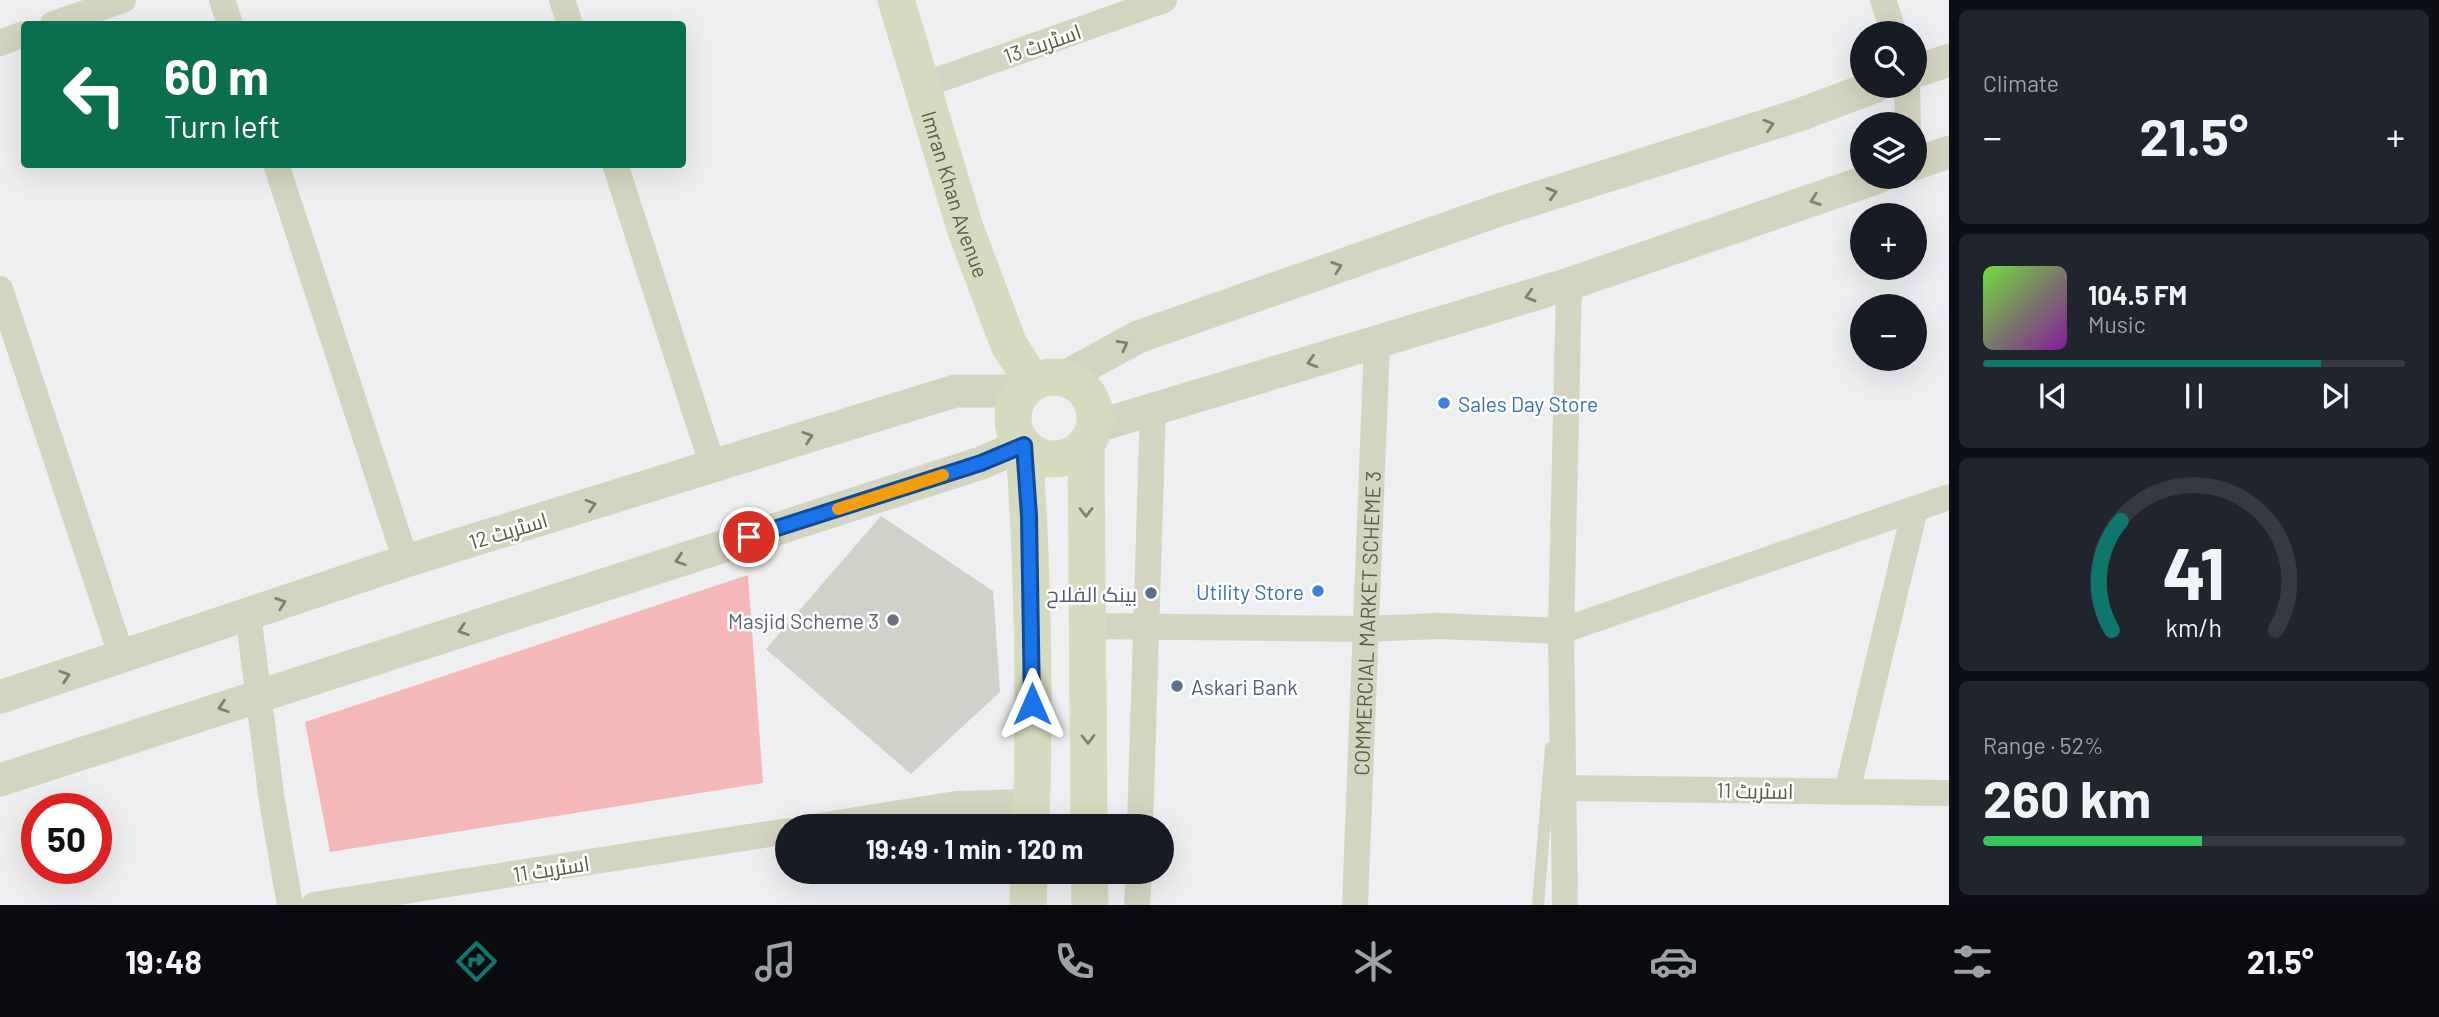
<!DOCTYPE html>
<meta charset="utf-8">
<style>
body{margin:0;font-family:Barlow,Cairo,sans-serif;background:#20242c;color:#f1f3f6;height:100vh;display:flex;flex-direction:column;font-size:26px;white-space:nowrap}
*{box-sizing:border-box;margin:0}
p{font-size:23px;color:#9ea1a6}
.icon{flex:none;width:38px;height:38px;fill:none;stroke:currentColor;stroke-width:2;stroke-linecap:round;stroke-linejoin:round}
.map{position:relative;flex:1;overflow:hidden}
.sheet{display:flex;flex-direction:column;gap:10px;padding:10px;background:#0d0f14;width:490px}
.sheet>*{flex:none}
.guide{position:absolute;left:21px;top:21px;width:665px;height:147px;border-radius:7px;box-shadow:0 7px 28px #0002;background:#0b6e4f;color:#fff;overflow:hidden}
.controls{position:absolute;left:1850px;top:21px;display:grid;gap:14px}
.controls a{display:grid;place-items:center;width:77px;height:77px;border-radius:50%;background:#171b24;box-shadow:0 7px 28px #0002;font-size:35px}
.speed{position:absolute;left:21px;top:793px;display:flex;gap:14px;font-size:35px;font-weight:700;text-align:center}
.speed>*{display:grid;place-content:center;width:91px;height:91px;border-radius:50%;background:#171b24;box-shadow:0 7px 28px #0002;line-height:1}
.speed .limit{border:10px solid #d22;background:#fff;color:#111}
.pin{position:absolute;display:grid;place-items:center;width:60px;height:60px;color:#fff;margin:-30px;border:4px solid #fff;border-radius:50%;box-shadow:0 2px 7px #0007}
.me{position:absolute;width:77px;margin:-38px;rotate:0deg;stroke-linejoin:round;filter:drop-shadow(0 0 5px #0008)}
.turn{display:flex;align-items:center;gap:24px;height:147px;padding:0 28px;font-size:32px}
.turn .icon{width:91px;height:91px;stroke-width:2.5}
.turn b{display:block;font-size:49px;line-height:60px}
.big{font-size:52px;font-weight:700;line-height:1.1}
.sheet .widget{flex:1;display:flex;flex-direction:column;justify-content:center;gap:10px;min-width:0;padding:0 24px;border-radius:10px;background:#20242c}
.sheet .dial{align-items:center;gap:0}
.dial svg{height:182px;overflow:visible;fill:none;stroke:#363941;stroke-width:7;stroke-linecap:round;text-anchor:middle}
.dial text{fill:#f1f3f6;stroke:none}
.song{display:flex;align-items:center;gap:21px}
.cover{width:84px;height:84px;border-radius:10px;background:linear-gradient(135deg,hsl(100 70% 55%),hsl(290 70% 35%))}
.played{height:7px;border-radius:4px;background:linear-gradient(90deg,#0f766e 80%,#363941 80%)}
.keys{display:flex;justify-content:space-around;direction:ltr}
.heat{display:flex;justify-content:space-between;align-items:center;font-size:38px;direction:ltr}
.charge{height:10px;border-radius:5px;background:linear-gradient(90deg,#34c759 52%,#363941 0)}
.trip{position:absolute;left:775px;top:814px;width:399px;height:70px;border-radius:35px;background:#171b24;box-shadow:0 7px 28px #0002;font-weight:700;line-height:70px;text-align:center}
.dock{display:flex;height:112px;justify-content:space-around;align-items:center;background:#090b0e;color:#9ea1a6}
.dock .icon{width:49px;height:49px}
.dock .on{color:#0f766e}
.dock b{font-size:32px;color:#f1f3f6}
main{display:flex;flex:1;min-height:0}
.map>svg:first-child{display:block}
.green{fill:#f4b8b8}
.building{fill:#cfd2c8}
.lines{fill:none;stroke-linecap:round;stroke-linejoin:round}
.service{stroke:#d4d5c0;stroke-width:12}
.minor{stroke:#d4d5c0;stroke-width:26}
.tertiary{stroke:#d4d5c0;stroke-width:33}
.secondary{stroke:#d6dabf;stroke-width:37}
.oneway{stroke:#808269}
.oneway2{stroke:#818369}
.route-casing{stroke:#114b97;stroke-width:18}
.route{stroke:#1a73e8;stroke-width:12}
.slow{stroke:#f59e0b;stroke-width:12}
.shop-dot{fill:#3f7fe0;stroke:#fff;stroke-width:2.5}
.service-dot{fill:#5c6f8a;stroke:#fff;stroke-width:2.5}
.worship-dot{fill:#6b7280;stroke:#fff;stroke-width:2.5}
.labels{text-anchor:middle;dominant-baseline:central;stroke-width:5;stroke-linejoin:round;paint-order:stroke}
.street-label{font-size:21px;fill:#5c5e44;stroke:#fff}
.shop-label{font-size:21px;fill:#366cbe;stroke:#fff;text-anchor:start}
.service-label{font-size:21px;fill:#4e5e75;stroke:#fff;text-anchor:end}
.worship-label{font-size:21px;fill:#5b616d;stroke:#fff;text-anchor:end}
</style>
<main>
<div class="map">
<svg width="1949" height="905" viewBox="0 0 1949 905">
<rect width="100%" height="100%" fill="#eeeff1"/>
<polygon class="green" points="748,575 763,783 330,852 305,722"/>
<polygon class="building" points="881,516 993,591 1000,692 911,774 766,649"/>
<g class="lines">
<polyline class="service" points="1538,905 1551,748"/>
<g class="minor">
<polyline points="222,0 230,24"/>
<polyline points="562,0 570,24"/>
<polyline points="1883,0 1894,33"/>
<polyline points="53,24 123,0"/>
<polyline points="0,43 24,34"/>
<polyline points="921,86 1164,0"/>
<polyline points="1907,86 1908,124"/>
<polyline points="276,164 406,561"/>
<polyline points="615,164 713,467"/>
<polyline points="0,289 122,657"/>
<polyline points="248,614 272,801 290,905"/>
<polyline points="1087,626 1367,629 1438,626 1561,631 1949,497"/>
<polyline points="1562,788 1949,793"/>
<polyline points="1847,792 1915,509"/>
<polyline points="818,826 956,804 1032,802"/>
<polyline points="1140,826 1153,408"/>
<polyline points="314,905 788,831"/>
<polyline points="1137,905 1139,872"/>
<path id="s1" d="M1355 905 1377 343"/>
<polyline points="1565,905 1561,631 1569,284"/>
</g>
<g class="tertiary">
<polyline points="1914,72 1949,60"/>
<polyline points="1914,164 1949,152"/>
<polyline points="1063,378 1138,337 1499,210 1799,115 1876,86"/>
<polyline points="1094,427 1569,284 1879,177"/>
<polyline points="0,697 406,561 955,391 1022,391"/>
<polyline points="0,780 981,463 1023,445"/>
</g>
<g class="secondary">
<path id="s2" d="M896 0 965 228 1009 345 1033 382"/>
<circle cx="1054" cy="418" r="41"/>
<polyline points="1086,443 1089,826"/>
<path d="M1024 446C1033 572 1035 700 1031 826"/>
<polyline points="1089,872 1090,905"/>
<polyline points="1028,905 1029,872"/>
</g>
</g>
<defs><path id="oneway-chevron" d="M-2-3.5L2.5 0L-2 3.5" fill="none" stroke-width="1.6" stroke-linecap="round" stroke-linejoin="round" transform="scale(1.75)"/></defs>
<g class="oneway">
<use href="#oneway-chevron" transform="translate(1769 125) rotate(-17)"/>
<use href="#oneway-chevron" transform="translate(1552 193) rotate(-17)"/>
<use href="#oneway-chevron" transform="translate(1815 200) rotate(161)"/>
<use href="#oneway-chevron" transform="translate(1337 267) rotate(-19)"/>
<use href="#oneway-chevron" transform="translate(1530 296) rotate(164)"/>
<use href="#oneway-chevron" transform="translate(1123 345) rotate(-29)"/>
<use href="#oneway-chevron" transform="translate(1312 362) rotate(163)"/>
<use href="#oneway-chevron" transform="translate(808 437) rotate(-18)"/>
<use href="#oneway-chevron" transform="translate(591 505) rotate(-17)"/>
<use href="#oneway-chevron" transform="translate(680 560) rotate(162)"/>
<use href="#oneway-chevron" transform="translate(281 603) rotate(-19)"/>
<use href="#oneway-chevron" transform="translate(463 630) rotate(162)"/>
<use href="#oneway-chevron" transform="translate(65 676) rotate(-18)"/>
<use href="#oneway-chevron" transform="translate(223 707) rotate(162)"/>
</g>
<g class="oneway2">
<use href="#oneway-chevron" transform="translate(1086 512) rotate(90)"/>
<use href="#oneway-chevron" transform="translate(1088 739) rotate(89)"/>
</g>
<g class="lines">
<g class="route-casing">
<polyline id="route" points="749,537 981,463 1024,445 1029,516 1032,704"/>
</g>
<use href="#route" class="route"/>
<polyline class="slow" points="838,509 943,475"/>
</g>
<g class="shop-dot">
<circle cx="1444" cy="403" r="7"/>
<circle cx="1318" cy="591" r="7"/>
</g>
<g class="service-dot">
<circle cx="1151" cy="593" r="7"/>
<circle cx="1177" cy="686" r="7"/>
</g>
<circle class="worship-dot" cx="893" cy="620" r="7"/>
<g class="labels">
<g class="street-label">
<text transform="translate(1042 43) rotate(-19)">اسٹریٹ 13</text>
<text stroke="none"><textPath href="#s2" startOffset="203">Imran Khan Avenue</textPath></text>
<text transform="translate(508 530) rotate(-17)">اسٹریٹ 12</text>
<text stroke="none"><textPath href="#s1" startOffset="282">COMMERCIAL MARKET SCHEME 3</textPath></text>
<text transform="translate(1755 790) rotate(1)">اسٹریٹ 11</text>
<text transform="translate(551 868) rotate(-9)">اسٹریٹ 11</text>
</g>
<g class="shop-label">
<text x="1458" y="403">Sales Day Store</text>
<text x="1304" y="591" text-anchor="end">Utility Store</text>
</g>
<g class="service-label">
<text x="1137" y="593">بینک الفلاح</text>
<text x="1191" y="686" text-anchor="start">Askari Bank</text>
</g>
<g class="worship-label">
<text x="879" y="620">Masjid Scheme 3</text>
</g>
</g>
</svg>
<div class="controls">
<a><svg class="icon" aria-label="search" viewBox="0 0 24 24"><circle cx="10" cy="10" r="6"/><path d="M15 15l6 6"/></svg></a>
<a><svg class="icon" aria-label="layers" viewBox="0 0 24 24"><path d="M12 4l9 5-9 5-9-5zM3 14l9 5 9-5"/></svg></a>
<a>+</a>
<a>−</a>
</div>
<div class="speed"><div class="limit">50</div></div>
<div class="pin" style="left:749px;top:537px;background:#d93025"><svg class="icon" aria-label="arrive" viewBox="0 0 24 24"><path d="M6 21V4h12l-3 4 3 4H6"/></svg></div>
<svg class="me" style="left:1032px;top:704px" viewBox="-20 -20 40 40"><path d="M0-17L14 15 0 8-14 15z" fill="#1a73e8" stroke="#fff" stroke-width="4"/></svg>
<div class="trip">19:49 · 1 min · 120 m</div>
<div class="guide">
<div class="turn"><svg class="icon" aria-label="left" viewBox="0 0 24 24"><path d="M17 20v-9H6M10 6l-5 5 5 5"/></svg><div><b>60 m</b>Turn left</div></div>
</div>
</div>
<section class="sheet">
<div class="widget"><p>Climate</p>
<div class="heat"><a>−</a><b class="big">21.5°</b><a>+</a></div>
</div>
<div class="widget">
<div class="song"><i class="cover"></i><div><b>104.5 FM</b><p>Music</p></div></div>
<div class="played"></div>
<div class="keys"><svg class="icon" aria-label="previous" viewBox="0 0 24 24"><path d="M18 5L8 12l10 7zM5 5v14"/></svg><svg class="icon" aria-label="pause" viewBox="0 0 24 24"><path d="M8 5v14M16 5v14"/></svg><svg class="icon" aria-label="next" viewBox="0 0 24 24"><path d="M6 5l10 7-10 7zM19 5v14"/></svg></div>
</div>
<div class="widget dial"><svg viewBox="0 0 100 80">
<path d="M14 69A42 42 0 1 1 86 69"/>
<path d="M14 69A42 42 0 0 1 18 21" stroke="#0f766e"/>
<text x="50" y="56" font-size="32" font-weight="700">41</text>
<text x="50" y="72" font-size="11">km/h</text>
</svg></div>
<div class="widget"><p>Range · 52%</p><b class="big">260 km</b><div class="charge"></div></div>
</section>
</main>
<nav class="dock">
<b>19:48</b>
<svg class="icon on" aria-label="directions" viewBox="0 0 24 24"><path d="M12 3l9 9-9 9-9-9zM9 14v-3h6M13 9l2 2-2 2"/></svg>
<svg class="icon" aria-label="music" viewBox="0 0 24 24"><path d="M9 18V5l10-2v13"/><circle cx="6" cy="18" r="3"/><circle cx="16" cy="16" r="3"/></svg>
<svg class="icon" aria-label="phone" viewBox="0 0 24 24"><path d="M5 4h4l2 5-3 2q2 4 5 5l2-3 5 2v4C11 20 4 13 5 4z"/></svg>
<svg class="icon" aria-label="climate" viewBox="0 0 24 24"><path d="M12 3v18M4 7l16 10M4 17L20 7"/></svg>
<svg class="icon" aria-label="car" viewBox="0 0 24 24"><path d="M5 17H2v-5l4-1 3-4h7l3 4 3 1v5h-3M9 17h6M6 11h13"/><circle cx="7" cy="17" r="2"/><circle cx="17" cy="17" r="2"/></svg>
<svg class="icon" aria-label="filters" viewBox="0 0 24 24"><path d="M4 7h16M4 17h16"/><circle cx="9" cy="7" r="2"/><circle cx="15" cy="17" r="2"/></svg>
<b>21.5°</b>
</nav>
